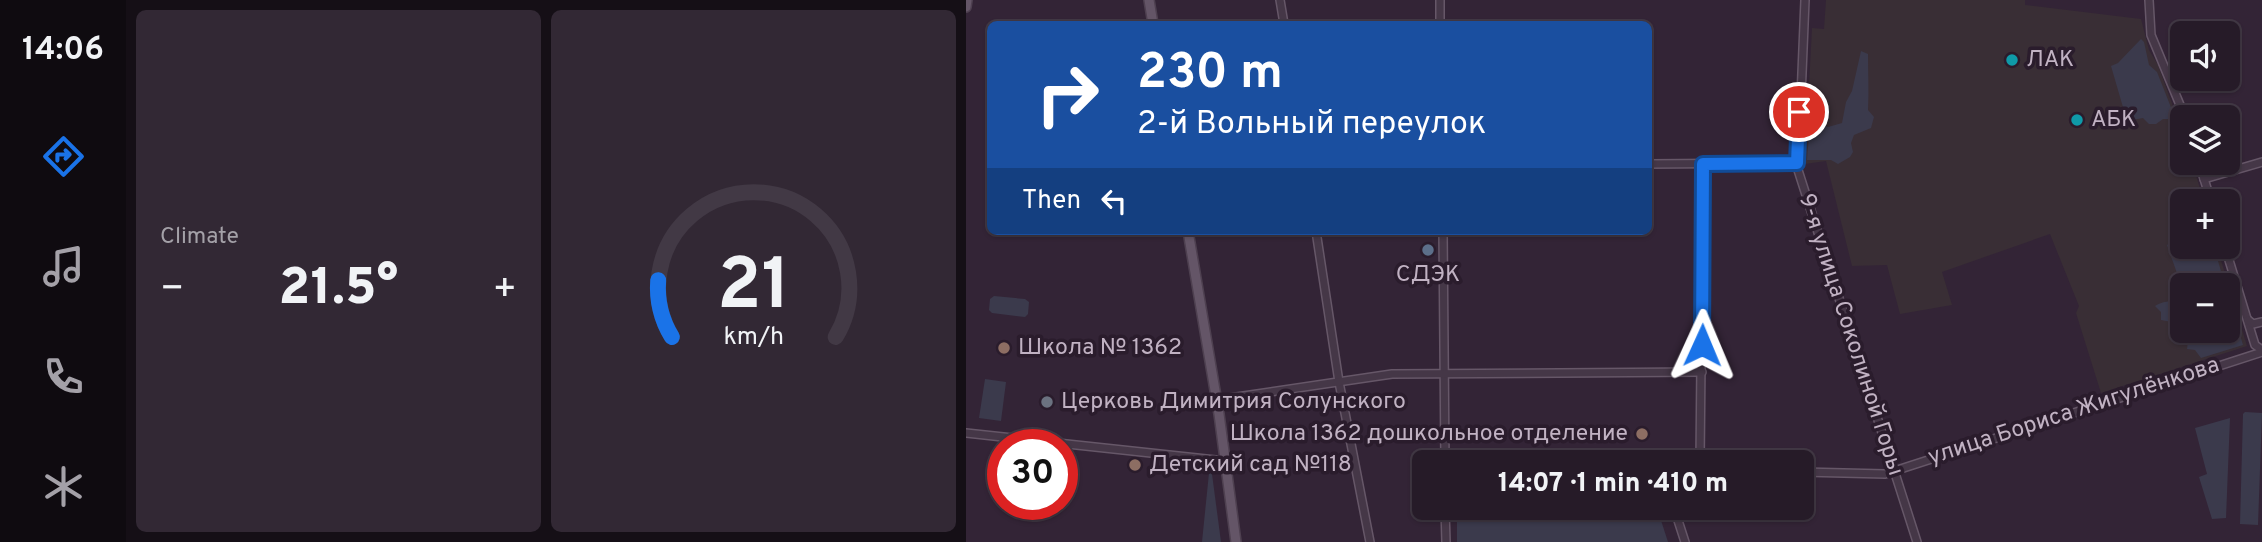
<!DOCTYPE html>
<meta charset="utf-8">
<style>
body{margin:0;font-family:Overpass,sans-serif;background:#322834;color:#f1f3f6;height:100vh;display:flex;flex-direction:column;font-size:26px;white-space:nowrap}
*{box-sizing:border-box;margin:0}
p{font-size:23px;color:#a4a1a8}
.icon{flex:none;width:38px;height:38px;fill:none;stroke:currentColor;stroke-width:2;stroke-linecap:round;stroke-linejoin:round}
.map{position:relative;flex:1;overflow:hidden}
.sheet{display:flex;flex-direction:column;gap:10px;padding:10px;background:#150f16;width:840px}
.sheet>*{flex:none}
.guide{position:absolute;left:21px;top:21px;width:665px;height:214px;border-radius:10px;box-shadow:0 2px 5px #0004,0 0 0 2px #423945;background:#1a4fa0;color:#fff;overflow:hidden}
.tools{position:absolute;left:1204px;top:21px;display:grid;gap:14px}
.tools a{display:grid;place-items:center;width:70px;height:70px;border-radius:10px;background:#261b28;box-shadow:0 2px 5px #0004,0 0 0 2px #423945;font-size:35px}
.speed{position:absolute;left:21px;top:429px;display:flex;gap:14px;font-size:35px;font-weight:700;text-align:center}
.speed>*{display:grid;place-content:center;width:91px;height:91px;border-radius:50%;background:#261b28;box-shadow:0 2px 5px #0004,0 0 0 2px #423945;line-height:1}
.speed .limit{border:10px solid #d22;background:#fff;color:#111}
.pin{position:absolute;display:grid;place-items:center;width:60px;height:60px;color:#fff;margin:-30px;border:4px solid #fff;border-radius:50%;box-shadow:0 2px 7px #0007}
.me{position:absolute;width:77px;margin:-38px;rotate:1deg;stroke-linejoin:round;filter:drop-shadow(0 0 5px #0008)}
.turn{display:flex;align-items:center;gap:24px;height:147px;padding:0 35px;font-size:32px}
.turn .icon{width:91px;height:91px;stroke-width:2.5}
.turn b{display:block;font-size:49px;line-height:60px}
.then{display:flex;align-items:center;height:66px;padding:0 35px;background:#0003;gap:14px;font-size:26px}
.big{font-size:52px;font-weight:800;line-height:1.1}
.sheet .tile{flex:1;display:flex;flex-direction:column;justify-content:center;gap:10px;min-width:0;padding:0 24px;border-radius:10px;background:#322834}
.sheet .dial{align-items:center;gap:0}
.dial svg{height:182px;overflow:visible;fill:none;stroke:#423945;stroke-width:7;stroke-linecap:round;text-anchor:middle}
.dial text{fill:#f1f3f6;stroke:none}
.heat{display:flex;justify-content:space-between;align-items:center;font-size:38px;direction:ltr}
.sheet .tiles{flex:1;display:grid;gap:10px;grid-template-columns:repeat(2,1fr)}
.trip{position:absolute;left:446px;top:450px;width:402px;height:70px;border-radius:10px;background:#261b28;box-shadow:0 2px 5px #0004,0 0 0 2px #423945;font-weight:800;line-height:70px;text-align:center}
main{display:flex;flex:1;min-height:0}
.menu{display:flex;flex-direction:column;width:126px;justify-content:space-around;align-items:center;background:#0f0b10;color:#a4a1a8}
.menu .icon{width:49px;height:49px}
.menu .on{color:#1a73e8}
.menu b{font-size:32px;color:#f1f3f6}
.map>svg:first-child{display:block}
.medical{fill:#392e35;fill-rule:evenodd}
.green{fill:#3b3a4c}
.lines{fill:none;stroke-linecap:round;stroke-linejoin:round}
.minor-casing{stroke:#665768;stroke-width:10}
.major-casing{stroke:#4e4050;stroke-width:12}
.minor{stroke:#453747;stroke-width:7}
.major{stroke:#645567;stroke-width:9}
.route-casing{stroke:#114b97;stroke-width:18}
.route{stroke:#1a73e8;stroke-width:12}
.culture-dot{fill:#0f9aa8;stroke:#2a1c2c;stroke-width:2.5}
.service-dot{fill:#5c6f8a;stroke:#2a1c2c;stroke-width:2.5}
.education-dot{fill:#8d6e63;stroke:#2a1c2c;stroke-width:2.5}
.worship-dot{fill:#6b7280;stroke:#2a1c2c;stroke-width:2.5}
.labels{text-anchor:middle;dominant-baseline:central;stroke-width:7;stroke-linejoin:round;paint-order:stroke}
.poi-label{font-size:23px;fill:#c1b2c3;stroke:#2a1c2c;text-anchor:start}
.street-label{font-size:23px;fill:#c1b2c3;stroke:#2a1c2c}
</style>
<main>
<nav class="menu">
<b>14:06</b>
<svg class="icon on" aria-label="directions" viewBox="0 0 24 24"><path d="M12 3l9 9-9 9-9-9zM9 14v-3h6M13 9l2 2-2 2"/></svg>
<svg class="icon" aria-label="music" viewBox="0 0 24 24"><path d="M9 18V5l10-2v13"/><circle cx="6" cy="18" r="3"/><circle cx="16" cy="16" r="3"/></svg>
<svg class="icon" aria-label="phone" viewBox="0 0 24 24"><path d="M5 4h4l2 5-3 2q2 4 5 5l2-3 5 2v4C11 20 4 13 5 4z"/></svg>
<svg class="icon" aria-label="climate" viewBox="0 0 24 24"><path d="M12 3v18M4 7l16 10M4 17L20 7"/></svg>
</nav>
<section class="sheet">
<div class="tiles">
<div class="tile"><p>Climate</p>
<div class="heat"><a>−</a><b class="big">21.5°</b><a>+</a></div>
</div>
<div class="tile dial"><svg viewBox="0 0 100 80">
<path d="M14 69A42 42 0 1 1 86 69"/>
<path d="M14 69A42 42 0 0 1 8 44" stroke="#1a73e8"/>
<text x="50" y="56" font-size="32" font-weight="700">21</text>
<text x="50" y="72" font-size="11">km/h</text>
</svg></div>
</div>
</section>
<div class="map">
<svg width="1296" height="542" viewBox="0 0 1296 542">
<rect width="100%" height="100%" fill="#332436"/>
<path class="medical" d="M860 0H1059V5L1175 19 1183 50 1192 65 1216 131V163H1226L1238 201H1216V247H1251L1281 346 1135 393 1110 313 1113 306 1084 234 976 272 986 305 934 314 921 265 886 266 860 161 839 164 846 28 858 29ZM1216 285H1262V331H1216Z"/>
<g class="green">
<polygon points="1175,39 1178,42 1183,65 1191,72 1208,115 1206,119 1197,119 1190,124 1183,124 1177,118 1161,121 1145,66 1152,63"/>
<path d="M895 51 902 54C902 73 903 91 902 110L908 117 905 128 888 135 885 143 887 152 884 157 872 164 865 160H841L844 120 862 127 876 123 880 102 886 91Z"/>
<path d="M1208 241 1216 247H1248L1259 285H1216V324L1195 320V312L1189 306C1196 301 1205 302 1212 298V276L1201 245Z"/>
<polygon points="1262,294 1277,345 1235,358 1229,350 1221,349 1223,331 1262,331"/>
<polygon points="28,296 59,299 63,302 62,314 59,317 26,313 23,310 24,299"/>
<polygon points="19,379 40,382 35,421 13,418"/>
<polygon points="1279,412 1296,413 1292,525 1274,524 1277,414"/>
<polygon points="1264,418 1260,518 1246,519 1233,477 1241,474 1229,428"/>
<polygon points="243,473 246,474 255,542 236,542"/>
<polygon points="491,508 691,508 702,542 491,542"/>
</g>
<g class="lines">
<g class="minor-casing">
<g id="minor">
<polyline points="314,0 318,24"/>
<polyline points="474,0 474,24"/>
<polyline points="839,0 832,170 951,542"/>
<polyline points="1183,0 1185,35 1219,117"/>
<polyline points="1233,163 1245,201"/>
<polyline points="682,164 831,163"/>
<polyline points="1238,179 1296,162"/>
<polyline points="350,231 373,382 404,542"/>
<polyline points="477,231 479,462"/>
<polyline points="1259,247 1289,345 1296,350"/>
<polyline points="1282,320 1287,324 1296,322"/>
<polyline points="250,400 426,374 736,372"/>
<polyline points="0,433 259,461"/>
<polyline points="734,462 737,164"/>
<polyline points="836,472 919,474 1296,352"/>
<polyline points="479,508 480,542"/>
<polyline points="708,508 719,542"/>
</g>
</g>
<g class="major-casing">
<g id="major">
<polyline points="183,0 187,24"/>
<polyline points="0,7 1,0"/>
<polyline points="222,231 253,414 270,542"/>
</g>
</g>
<use href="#minor" class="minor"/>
<use href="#major" class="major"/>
</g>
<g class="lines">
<g class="route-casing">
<polyline id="route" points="736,345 737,164 831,163 833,112"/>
</g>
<use href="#route" class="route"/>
</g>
<g class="culture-dot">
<circle cx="1046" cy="60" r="7"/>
<circle cx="1111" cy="120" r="7"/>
</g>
<circle class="service-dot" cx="462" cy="250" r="7"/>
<g class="education-dot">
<circle cx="38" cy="348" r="7"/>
<circle cx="676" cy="434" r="7"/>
<circle cx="169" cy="465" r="7"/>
</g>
<circle class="worship-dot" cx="81" cy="402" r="7"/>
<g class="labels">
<g class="poi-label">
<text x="1060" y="60">ЛАК</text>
<text x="1125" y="120">АБК</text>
<text x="462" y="275" text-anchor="middle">СДЭК</text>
<text x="52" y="348">Школа № 1362</text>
<text x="95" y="402">Церковь Димитрия Солунского</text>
<text x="662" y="434" text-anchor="end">Школа 1362 дошкольное отделение</text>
<text x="183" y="465">Детский сад №118</text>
</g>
<g class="street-label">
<text transform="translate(884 335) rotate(72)">9-я улица Соколиной Горы</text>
<text transform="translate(1108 412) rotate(-18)">улица Бориса Жигулёнкова</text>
</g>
</g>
</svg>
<div class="tools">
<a><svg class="icon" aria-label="sound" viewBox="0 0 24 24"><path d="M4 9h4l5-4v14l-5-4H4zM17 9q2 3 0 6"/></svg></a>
<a><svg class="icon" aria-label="layers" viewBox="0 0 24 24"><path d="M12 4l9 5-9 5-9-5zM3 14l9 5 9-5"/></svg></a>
<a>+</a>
<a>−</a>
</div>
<div class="speed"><div class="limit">30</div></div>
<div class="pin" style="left:833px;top:112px;background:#d93025"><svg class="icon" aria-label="arrive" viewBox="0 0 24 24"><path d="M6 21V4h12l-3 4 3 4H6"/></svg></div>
<svg class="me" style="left:736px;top:345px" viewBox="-20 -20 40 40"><path d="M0-17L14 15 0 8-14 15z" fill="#1a73e8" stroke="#fff" stroke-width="4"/></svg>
<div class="trip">14:07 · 1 min · 410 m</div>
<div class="guide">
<div class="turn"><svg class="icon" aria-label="right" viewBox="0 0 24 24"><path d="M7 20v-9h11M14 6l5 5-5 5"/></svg><div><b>230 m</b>2-й Вольный переулок</div></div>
<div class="then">Then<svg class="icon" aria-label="left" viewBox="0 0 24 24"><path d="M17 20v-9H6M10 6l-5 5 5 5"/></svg></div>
</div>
</div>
</main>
